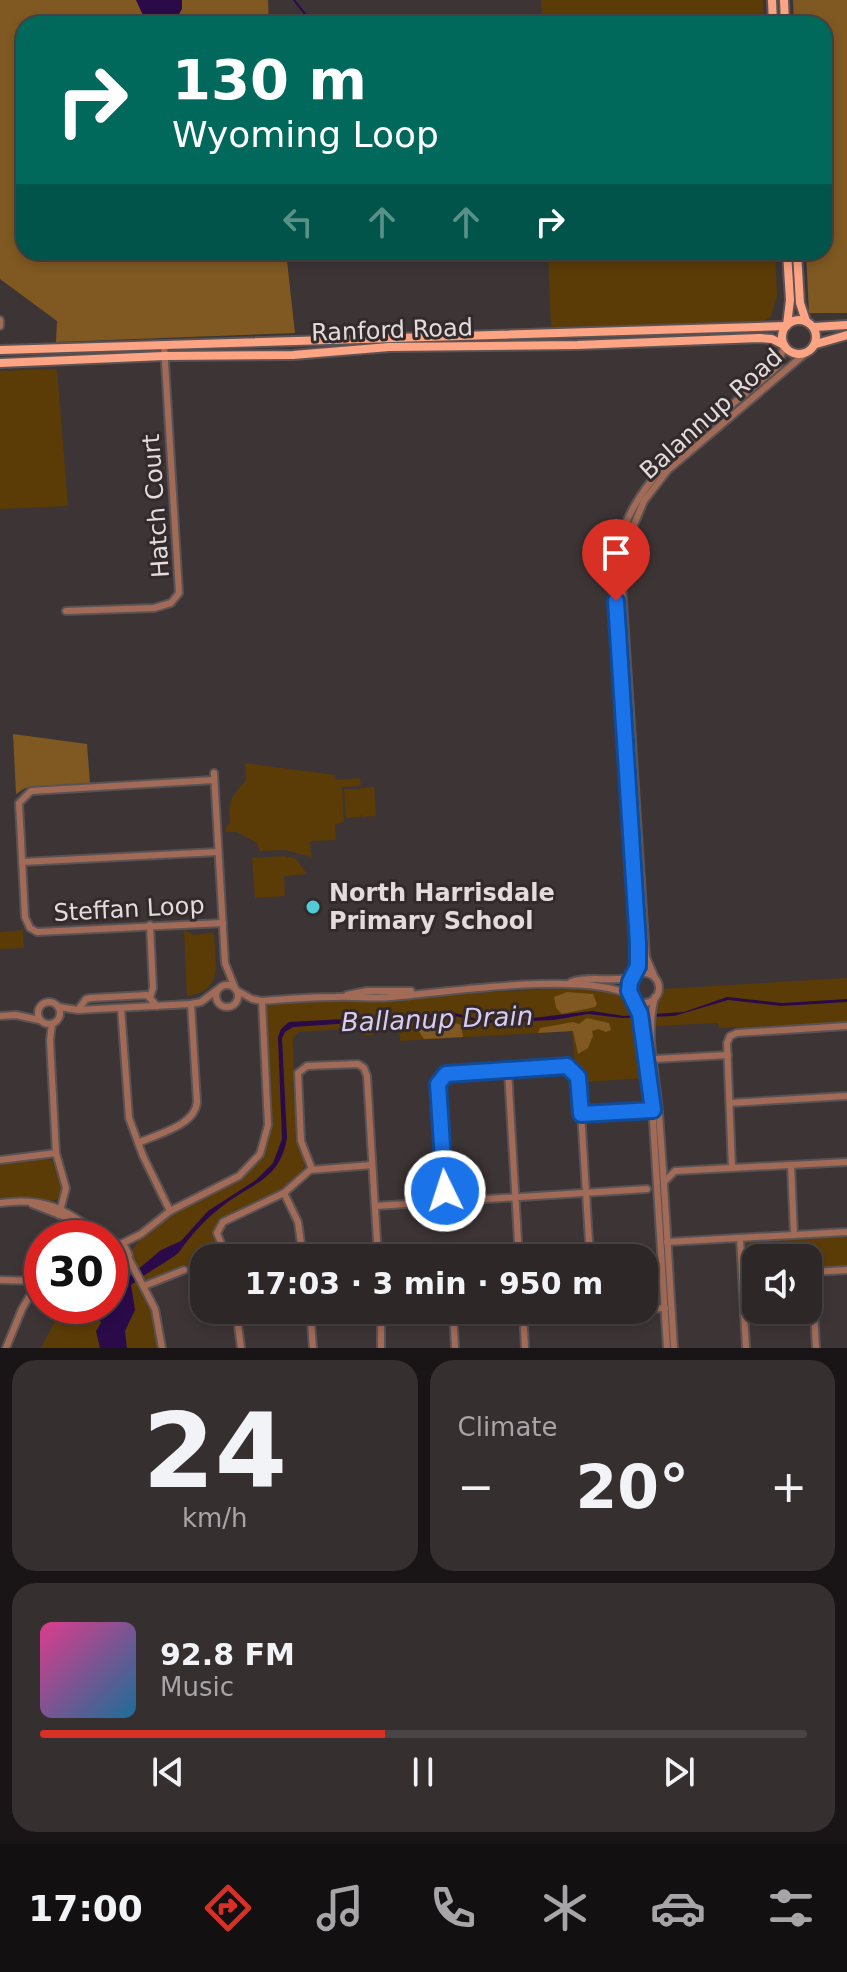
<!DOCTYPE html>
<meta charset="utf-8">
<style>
body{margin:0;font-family:"DejaVu Sans",sans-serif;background:#362f30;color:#f1f3f6;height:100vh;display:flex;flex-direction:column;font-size:30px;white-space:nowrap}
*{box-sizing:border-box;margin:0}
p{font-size:26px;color:#a7a5a8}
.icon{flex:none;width:44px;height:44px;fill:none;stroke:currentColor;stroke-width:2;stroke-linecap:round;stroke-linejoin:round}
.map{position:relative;height:1348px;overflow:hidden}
.sheet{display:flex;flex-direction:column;gap:12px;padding:12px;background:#191516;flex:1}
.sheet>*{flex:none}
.guide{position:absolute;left:16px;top:16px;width:816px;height:244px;border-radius:24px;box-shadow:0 4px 12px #0003,0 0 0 2px #494445;background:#00695c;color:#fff;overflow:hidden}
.fabs{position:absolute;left:742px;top:1244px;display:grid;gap:16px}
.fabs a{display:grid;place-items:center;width:80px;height:80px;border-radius:16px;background:#2e2728;box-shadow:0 4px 12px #0003,0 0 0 2px #494445;font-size:40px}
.speed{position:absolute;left:24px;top:1220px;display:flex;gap:16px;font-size:40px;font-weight:700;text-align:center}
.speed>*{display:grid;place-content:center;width:104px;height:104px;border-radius:50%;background:#2e2728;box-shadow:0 4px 12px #0003,0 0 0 2px #494445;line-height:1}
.speed .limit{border:12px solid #d22;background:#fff;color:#111}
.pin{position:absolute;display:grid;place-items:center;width:68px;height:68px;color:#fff;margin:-82px -34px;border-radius:50% 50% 50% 0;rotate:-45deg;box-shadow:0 0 8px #0007}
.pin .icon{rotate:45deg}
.me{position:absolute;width:88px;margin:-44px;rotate:356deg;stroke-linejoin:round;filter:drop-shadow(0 0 6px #0008)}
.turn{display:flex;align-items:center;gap:28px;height:168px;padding:0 24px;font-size:36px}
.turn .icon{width:104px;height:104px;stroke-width:2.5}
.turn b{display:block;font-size:56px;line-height:68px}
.lanes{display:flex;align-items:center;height:76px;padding:0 24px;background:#0003;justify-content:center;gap:40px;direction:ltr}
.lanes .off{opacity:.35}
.big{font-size:60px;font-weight:700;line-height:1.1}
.sheet .widget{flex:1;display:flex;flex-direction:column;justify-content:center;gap:12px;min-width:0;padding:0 28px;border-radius:24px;background:#362f30}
.sheet .dial{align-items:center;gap:0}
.dial b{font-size:104px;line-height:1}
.song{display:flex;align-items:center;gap:24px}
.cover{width:96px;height:96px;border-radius:12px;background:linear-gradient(135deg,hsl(330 70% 55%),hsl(200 70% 35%))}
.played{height:8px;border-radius:4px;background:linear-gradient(90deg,#d93025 45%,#494445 45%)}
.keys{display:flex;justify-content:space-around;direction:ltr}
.heat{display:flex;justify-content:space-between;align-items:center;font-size:44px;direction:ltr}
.sheet .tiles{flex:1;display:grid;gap:12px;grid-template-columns:1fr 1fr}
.widget:last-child{grid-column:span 2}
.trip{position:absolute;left:190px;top:1244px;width:468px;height:80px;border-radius:24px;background:#2e2728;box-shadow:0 4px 12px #0003,0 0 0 2px #494445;font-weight:700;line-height:80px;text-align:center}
.dock{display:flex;height:128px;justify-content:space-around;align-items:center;background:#121010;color:#a7a5a8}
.dock .icon{width:56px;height:56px}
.dock .selected{color:#d93025}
.dock b{font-size:36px;color:#f1f3f6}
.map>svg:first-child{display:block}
.green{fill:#5c3c06}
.forest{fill:#7f5921}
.water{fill:#2b0a4a}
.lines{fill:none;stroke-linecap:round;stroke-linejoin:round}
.stream{stroke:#2b0a4a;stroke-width:2}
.minor-casing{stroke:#5b5253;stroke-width:10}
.major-casing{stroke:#5b5253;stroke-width:12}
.minor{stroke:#a26b58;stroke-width:6}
.major{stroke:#fda484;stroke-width:8}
.route-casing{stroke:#114b97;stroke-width:20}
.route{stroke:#1a73e8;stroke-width:14}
.poi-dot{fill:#52cbd7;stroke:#332a2b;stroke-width:3}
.labels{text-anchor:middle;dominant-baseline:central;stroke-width:6;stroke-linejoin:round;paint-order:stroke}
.street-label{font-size:24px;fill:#e2dcdc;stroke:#332a2b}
.poi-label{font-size:24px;font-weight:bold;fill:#e2dcdc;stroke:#332a2b;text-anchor:start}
.water-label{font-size:26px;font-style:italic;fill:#dacbf2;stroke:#332a2b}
</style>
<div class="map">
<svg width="847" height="1348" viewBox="0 0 847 1348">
<rect width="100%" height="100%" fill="#3d3435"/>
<g class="green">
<polygon points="541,0 763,0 764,24 542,24"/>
<polygon points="548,252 775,252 777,296 771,317 761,322 551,327"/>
<polygon points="57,369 68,506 0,509 0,371"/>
<path d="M245 763 335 775 336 780 360 778 361 786 342 787 344 822 335 824 336 840 310 841 311 857 285 850 260 851 257 843 237 832H226V827L230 823C228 799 231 798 246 780Z"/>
<polygon points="374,787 376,816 362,817 361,814 360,817 346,818 344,789 358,789 359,791 360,788"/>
<polygon points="284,856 296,859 307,874 284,876 285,896 255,898 252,858"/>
<polygon points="23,930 24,948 0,949 0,932"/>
<path d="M184 930 194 935 214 933C215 962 225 991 187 996Z"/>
<polygon points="847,978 847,1023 719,1028 718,1023 656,1026 656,1006 664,989"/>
<polygon points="595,987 625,996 636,1007 646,1078 584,1082 575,1066 572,1031 400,1041 399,1026 373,1028 373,1035 363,1035 363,1028 298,1032 293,1038 294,1081 292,1083 299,1146 305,1163 303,1170 277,1192 218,1222 214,1233 220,1251 216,1256 149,1280 142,1276 132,1258 133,1249 140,1239 182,1208 244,1176 264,1152 271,1128 264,1015 268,1006 273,1003"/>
<path d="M46 1158 55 1162C80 1223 35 1193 0 1200V1164Z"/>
<polygon points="842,1236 847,1238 847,1268 808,1269 808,1258 756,1258 756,1272 749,1270 744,1263 744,1248 750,1241"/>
<path d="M116 1268C147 1276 158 1321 158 1348H41L63 1306H110V1270Z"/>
</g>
<g class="forest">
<polygon points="0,0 268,0 269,24 24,24 24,252 286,252 295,333 56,342 57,321 0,279"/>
<polygon points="793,0 847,0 847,313 809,313 806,252 824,252 824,24 794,24"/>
<polygon points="13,734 87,744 90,783 25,788 16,794"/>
<polygon points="567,992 593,994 597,1004 595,1007 562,1014 556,1008 554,997"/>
<polygon points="587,1018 609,1023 611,1030 606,1032 598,1029 592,1031 593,1036 588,1048 578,1054 573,1031 538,1033 540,1028 573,1022 579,1024"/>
<polygon points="452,1022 461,1025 463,1037 424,1039 416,1027 417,1025"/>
</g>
<g class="water">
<polygon points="136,0 182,0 182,9 173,24 147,24"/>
<path d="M727 997 782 1003 847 999V1002L781 1006 728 1000 674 1016 622 1018 588 1014 554 1020 484 1023 455 1016 293 1027 285 1032 282 1038 287 1138C280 1182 248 1184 220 1208 207 1218 195 1231 185 1244 182 1247 181 1251 177 1254 162 1265 146 1273 131 1285L135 1310 125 1331 127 1348H100L96 1331 101 1323 97 1314 100 1306H110L112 1286 120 1278 129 1277 161 1250 181 1241 208 1211 256 1180 273 1163 282 1139 278 1037 281 1029 289 1022 455 1013 481 1020 524 1019 592 1011 624 1016 684 1012Z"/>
</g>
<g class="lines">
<polyline class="stream" points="294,0 313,24"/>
<g class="minor-casing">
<g id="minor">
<polyline points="0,320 0,326"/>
<polyline points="66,611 154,608 171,603 179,593 164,346"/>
<polyline points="214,773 225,963 235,988"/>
<polyline points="214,780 31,791 19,803 25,917 30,928 37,932 223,923"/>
<polyline points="22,862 218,852"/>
<circle cx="644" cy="988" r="15"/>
<path d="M635 975 639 963 638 943 616 611C616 588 615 566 620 543 634 471 726 413 778 366L784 346"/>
<polyline points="655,978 646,957 622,587 628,539 644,501 668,470 806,353"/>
<path d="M571 982C592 975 612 983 633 977"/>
<circle cx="227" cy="996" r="11"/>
<path d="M236 990 252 999 262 1001C286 999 311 997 336 997 355 996 373 999 391 997 448 992 582 971 630 995"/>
<polyline points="347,995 367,991 411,991"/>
<polyline points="150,997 153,988 150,925"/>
<path d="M655 997C645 1035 656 1075 659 1114 665 1192 669 1270 674 1348"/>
<polyline points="634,999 640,1014 651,1089 667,1348"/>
<circle cx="49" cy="1013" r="11"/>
<polyline points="59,1007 78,1010 191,1004 201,1002 217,990"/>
<polyline points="121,1008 129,1118 143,1156 170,1211"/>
<polyline points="78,1010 86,999 91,998 147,995 157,1006"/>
<polyline points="0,1016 16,1015 39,1020"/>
<polyline points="52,1024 50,1040 56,1153 66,1188 59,1215"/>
<polyline points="654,1059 728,1055"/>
<polyline points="508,1071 519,1258"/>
<polyline points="730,1103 847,1096"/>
<polyline points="581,1114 653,1110"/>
<path d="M138 1143C157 1134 195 1126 197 1102L191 1004"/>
<polyline points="0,1160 56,1153"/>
<polyline points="791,1165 794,1235"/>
<polyline points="732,1168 727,1043 730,1036 737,1033 847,1026"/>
<polyline points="312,1169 301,1141 298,1073 307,1066 358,1064 364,1068 367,1076 378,1258"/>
<polyline points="664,1182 675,1171 847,1162"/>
<polyline points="284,1193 298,1222 303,1258"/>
<polyline points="445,1202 438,1084 442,1077 450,1073 568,1067 575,1071 579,1079 590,1258"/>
<path d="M0 1203C49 1196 67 1212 105 1238"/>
<polyline points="32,1204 65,1217 95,1238"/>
<polyline points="375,1206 647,1189"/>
<polyline points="740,1238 746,1348"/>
<polyline points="110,1241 124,1245 129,1255 121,1265 110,1264"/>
<polyline points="667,1242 847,1232"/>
<polyline points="121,1244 141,1234 170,1211 239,1176 260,1154 268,1125 262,1001"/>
<polyline points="128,1257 155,1309 162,1348"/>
<polyline points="227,1258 217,1233 223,1222 284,1193 310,1170 372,1165"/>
<polyline points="193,1267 204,1263"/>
<polyline points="812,1272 816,1348"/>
<polyline points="812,1272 847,1270"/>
<polyline points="742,1277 756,1276"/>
<polyline points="0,1280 40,1281"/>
<polyline points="144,1286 184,1270"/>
<polyline points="644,1309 665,1308"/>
<polyline points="236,1310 241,1348"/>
<polyline points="310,1310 313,1348"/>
<polyline points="453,1310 455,1348"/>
<polyline points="523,1310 525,1348"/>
<polyline points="600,1310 635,1310"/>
<polyline points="744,1315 814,1310"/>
<polyline points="6,1348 22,1309 39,1280"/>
<polyline points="381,1348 381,1310"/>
</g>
</g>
<g class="major-casing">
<g id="major">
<polyline points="772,0 773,24"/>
<polyline points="784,0 785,24"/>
<polyline points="787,252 790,300 787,325"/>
<polyline points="797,252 800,303 806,321"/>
<circle cx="799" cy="337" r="17"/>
<polyline points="814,327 847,325"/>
<polyline points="816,344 847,335"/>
<polyline points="0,350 786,326"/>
<polyline points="0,363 164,356 293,355 389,347 577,345 759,338 772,339 784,345"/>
</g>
</g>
<use href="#minor" class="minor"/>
<use href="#major" class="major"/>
</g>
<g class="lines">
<g class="route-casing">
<polyline id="route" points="445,1191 438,1084 446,1074 567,1066 578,1077 581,1114 653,1110 640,1014 629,991 630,982 638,966 638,943 616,601"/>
</g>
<use href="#route" class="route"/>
</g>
<circle class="poi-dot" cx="313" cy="907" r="8"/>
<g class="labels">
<g class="street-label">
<text transform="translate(392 330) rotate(-2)">Ranford Road</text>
<text transform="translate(711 414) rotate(-42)">Balannup Road</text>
<text transform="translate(156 506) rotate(-94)">Hatch Court</text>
<text transform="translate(129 909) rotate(-3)">Steffan Loop</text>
</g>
<g class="poi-label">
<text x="329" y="893">North Harrisdale<tspan x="329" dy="28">Primary School</tspan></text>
</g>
<g class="water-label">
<text transform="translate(437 1019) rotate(-2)">Ballanup Drain</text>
</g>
</g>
</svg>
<div class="fabs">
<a><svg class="icon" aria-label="sound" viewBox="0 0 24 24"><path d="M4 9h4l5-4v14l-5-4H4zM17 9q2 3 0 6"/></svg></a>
</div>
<div class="speed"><div class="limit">30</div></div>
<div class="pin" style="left:616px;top:601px;background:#d93025"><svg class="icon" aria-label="arrive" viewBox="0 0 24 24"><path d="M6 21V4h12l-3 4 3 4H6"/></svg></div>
<svg class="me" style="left:445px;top:1191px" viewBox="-20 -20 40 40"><circle r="17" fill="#1a73e8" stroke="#fff" stroke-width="3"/><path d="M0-11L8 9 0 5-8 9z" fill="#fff"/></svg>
<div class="trip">17:03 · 3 min · 950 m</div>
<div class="guide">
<div class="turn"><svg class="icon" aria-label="right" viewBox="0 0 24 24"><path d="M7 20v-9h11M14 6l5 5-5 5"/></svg><div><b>130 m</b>Wyoming Loop</div></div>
<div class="lanes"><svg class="icon off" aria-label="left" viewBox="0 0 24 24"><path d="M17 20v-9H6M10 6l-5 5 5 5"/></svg><svg class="icon off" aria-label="ahead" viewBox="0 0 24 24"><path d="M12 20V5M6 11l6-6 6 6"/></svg><svg class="icon off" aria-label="ahead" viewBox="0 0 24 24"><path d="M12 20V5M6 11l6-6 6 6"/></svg><svg class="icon" aria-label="right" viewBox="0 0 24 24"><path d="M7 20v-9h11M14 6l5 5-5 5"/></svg></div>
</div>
</div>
<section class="sheet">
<div class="tiles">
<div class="widget dial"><b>24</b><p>km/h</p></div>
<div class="widget"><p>Climate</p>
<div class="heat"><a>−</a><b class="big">20°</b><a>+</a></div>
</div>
<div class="widget">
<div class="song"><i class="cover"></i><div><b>92.8 FM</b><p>Music</p></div></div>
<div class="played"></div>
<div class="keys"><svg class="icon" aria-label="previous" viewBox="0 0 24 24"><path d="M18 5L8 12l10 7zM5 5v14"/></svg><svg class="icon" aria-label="pause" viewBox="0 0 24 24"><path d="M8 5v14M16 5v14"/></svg><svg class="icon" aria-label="next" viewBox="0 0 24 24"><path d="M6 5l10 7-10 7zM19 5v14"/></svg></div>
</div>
</div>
</section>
<nav class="dock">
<b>17:00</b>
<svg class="icon selected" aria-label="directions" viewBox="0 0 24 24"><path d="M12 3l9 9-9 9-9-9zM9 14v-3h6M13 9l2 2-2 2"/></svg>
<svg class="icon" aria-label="music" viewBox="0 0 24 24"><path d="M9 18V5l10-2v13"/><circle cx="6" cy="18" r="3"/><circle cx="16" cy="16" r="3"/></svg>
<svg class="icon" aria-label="phone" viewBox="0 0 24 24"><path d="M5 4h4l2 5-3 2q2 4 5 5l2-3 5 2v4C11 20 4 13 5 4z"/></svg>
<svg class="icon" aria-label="climate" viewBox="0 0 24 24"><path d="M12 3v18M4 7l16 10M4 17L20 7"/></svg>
<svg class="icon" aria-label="car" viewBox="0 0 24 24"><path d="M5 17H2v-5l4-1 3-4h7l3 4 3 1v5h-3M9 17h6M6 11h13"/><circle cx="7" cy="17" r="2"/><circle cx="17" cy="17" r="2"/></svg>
<svg class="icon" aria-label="filters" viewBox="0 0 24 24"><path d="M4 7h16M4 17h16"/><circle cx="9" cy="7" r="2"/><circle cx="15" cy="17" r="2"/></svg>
</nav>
